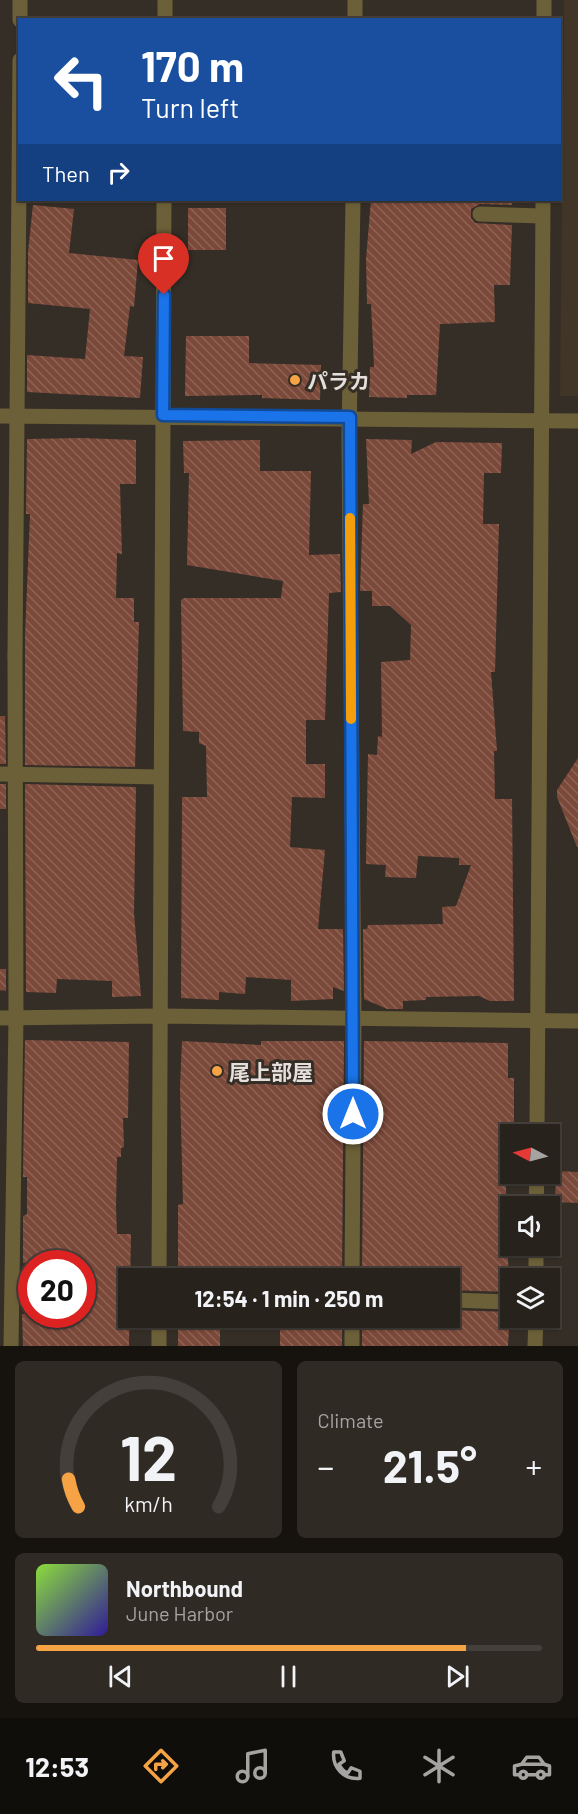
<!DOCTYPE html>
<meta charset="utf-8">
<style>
body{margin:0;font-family:Barlow,"Noto Sans JP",sans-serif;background:#302a25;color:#f1f3f6;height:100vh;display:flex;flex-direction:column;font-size:22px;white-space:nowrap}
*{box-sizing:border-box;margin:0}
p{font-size:20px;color:#a5a4a3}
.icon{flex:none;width:33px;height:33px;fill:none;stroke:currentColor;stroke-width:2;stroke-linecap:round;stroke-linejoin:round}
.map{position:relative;height:1346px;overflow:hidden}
.details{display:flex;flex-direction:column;gap:15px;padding:15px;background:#16130f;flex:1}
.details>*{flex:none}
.hud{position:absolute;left:18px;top:18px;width:543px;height:183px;border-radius:0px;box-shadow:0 2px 4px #0004,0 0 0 2px #443f3b;background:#1a4fa0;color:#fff;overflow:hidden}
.needle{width:39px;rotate:276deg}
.fabs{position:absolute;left:500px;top:1124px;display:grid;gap:12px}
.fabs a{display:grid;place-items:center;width:60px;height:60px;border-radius:0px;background:#28221c;box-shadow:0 2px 4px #0004,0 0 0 2px #443f3b;font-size:30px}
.speed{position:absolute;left:18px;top:1250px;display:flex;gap:12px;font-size:30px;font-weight:700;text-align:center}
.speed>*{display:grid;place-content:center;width:78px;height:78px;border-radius:50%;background:#28221c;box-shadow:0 2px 4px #0004,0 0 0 2px #443f3b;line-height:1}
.speed .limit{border:9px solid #d22;background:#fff;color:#111}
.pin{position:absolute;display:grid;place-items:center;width:51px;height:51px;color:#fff;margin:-62px -26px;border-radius:50% 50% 50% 0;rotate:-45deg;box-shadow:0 0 6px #0007}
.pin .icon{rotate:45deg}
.me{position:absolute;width:66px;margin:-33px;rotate:0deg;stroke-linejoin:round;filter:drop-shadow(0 0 4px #0008)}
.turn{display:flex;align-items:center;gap:21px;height:126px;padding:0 24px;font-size:27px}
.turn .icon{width:78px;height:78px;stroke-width:2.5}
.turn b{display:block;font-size:42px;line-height:51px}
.then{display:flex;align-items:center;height:57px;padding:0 24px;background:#0003;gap:12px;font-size:22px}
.big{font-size:45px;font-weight:700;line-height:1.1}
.details .widget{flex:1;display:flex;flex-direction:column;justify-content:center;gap:9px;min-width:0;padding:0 21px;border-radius:9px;background:#302a25}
.details .dial{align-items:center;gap:0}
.dial svg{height:156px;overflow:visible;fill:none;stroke:#443f3b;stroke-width:7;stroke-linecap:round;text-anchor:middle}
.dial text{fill:#f1f3f6;stroke:none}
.song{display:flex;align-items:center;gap:18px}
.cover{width:72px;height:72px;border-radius:9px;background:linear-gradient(135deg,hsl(90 70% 55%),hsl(250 70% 35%))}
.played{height:6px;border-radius:3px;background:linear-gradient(90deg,#f5a345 85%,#443f3b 85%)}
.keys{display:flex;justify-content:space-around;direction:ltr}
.heat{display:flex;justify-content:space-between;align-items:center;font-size:33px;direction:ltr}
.details .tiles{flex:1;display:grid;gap:15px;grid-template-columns:1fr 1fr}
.widget:last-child{grid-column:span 2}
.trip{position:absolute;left:118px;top:1268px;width:342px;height:60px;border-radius:0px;background:#28221c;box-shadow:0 2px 4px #0004,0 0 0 2px #443f3b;font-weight:700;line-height:60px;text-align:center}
.tabs{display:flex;height:96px;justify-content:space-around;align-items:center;background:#100e0b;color:#a5a4a3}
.tabs .icon{width:42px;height:42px}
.tabs .active{color:#f5a345}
.tabs b{font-size:27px;color:#f1f3f6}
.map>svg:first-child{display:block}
.built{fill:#403527}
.building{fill:url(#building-back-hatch)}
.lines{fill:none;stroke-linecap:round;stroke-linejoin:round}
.lane{stroke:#6c6038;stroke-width:15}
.street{stroke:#6c6038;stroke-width:15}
.route-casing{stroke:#114b97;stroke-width:15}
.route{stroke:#1a73e8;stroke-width:10}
.slow{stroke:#f59e0b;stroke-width:10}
.poi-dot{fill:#f5a345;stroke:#352e26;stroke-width:2}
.labels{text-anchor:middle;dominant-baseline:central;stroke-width:6;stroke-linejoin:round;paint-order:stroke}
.poi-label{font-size:21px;font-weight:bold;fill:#e5e0db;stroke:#352e26;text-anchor:start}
</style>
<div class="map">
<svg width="578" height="1346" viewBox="0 0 578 1346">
<defs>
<pattern id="building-back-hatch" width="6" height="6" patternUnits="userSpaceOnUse" patternTransform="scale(1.5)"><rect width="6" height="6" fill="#7b493a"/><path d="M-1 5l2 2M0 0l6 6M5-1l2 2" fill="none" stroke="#8e6356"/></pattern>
</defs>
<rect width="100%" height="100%" fill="#352e26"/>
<polygon class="built" points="564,0 578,0 578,396 560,396"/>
<g class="building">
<polygon points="371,200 512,200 512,205 480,204 471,209 471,218 475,223 512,225 510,285 494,285 495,322 440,324 436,395 407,395 407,398 369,397 370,367 374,367 371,304 367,304 366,259"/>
<polygon points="33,205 74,209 69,253 138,260 134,307 130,306 124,356 143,357 140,398 27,392 27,355 85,359 90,309 28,303 28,252"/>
<rect x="188" y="208" width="38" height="42"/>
<polygon points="186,336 249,336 249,363 321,365 320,400 262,398 262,395 185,396"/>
<polygon points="82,438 136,440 136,484 120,484 122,554 117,553 116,598 134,598 134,622 139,622 135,767 25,765 25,636 30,514 26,514 27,439"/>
<polygon points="366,439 412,440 411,454 436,442 502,443 501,473 484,473 483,524 499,524 495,672 491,672 497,751 494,751 495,799 512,799 514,1001 490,1001 479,996 426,997 426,1000 403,1001 403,1009 387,1009 364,999 363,929 367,929 368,925 443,924 442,907 456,906 471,865 459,865 459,858 418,856 416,878 385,877 386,865 366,864 368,754 377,755 378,736 382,737 381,662 410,660 411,625 390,606 372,606 372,591 360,591 363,504 369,504"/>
<polygon points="260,440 260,471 311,471 309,555 340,554 341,592 329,593 325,720 306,720 306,764 325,764 325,798 292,797 290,847 325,850 318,929 343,929 344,991 333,987 333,999 291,1001 291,980 246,977 245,994 219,992 219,1000 181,998 182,797 207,797 206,746 199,743 199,732 183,731 181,600 184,598 281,598 283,581 187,565 189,473 184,473 183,441"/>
<polygon points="0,716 5,716 6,764 0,764"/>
<polygon points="578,758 578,847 577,847 557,797 557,790"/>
<rect x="0" y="784" width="6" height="25"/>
<polygon points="25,784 136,787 134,913 141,996 112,997 112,981 57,979 56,993 26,992"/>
<polygon points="0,969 6,969 6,991 0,990"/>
<polygon points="25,1040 129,1042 128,1118 123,1118 124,1147 121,1148 121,1157 117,1157 116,1206 117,1234 131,1234 129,1346 23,1346 22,1314 82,1314 82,1263 23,1263 23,1216 27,1214 27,1177 23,1177"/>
<polygon points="182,1041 261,1045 261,1041 344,1041 342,1278 178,1278 178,1205 183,1204 180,1088"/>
<polygon points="364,1041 508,1043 508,1078 514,1078 514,1134 510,1134 510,1154 505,1154 509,1292 450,1290 450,1278 362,1278"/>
<polygon points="556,1171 578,1172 578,1203 555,1202"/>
<polygon points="450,1310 510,1312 508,1346 362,1346 362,1317 450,1317"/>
<rect x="178" y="1317" width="42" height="29"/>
<rect x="280" y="1317" width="62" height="29"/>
</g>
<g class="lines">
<g class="lane">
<polyline points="355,20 355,0"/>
<polyline points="480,214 542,216"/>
<polyline points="0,774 161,777"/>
<polyline points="352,1278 354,1020 349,437 353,200"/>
<polyline points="450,1300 510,1302"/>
<polyline points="11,1346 16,1018 15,656"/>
<polyline points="352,1346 352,1317"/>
</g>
<g class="street">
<polyline points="20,20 20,0"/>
<polyline points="165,20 165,0"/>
<polyline points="544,20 544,0"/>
<polyline points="0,416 578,421"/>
<polyline points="15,656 20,60"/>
<polyline points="0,1018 160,1016 578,1021"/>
<polyline points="537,1134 543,200"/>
<polyline points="536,1206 537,1173"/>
<polyline points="159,1278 164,200"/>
<polyline points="536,1278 536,1245"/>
<polyline points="159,1346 159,1317"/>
<polyline points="535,1346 536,1317"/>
</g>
</g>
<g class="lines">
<g class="route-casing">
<polyline id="route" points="164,295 163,415 350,417 353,1114"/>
</g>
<use href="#route" class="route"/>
<polyline class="slow" points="350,518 351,719"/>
</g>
<g class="poi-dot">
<circle cx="295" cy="380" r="6"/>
<circle cx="217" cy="1071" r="6"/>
</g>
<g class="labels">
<g class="poi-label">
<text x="307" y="380">パラカ</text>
<text x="229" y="1071">尾上部屋</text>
</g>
</g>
</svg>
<div class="fabs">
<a><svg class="needle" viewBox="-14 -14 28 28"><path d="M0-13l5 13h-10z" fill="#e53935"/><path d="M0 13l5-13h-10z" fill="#a5a4a3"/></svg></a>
<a><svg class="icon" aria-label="sound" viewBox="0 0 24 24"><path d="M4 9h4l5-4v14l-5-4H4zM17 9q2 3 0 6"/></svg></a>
<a><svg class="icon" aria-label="layers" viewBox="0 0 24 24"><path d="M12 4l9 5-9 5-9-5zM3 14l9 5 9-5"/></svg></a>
</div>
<div class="speed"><div class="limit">20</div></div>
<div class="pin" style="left:164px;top:295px;background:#d93025"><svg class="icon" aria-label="arrive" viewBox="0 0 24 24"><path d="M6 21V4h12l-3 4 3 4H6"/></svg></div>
<svg class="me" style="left:353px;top:1114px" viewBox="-20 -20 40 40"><circle r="17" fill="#1a73e8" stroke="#fff" stroke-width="3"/><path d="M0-11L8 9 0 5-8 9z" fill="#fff"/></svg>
<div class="trip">12:54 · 1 min · 250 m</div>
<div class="hud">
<div class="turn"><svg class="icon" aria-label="left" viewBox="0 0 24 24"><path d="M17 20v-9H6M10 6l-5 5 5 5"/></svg><div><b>170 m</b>Turn left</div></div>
<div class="then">Then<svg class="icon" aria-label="right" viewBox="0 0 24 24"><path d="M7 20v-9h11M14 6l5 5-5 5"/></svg></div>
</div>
</div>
<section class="details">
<div class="tiles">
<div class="widget dial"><svg viewBox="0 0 100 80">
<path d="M14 69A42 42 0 1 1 86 69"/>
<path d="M14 69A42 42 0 0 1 9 55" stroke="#f5a345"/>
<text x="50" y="56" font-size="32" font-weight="700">12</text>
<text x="50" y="72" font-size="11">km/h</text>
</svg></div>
<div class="widget"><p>Climate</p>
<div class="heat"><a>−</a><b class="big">21.5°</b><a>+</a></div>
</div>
<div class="widget">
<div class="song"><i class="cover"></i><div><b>Northbound</b><p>June Harbor</p></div></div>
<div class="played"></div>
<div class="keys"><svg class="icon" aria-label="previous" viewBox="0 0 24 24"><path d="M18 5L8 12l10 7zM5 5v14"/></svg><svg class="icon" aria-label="pause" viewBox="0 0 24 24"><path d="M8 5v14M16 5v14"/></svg><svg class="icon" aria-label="next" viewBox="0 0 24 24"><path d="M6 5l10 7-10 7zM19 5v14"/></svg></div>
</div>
</div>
</section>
<nav class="tabs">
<b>12:53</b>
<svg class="icon active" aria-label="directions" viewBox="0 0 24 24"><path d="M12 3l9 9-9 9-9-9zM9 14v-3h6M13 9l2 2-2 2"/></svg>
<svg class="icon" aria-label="music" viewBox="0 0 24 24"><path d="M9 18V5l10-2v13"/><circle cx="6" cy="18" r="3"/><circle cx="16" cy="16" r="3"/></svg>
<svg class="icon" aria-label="phone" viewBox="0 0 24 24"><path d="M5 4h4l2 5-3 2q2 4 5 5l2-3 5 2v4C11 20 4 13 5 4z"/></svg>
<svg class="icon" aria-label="climate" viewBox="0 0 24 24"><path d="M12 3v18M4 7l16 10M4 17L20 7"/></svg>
<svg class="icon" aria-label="car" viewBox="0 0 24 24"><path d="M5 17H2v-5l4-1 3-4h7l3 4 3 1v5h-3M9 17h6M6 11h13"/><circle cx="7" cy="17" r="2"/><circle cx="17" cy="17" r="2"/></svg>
</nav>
